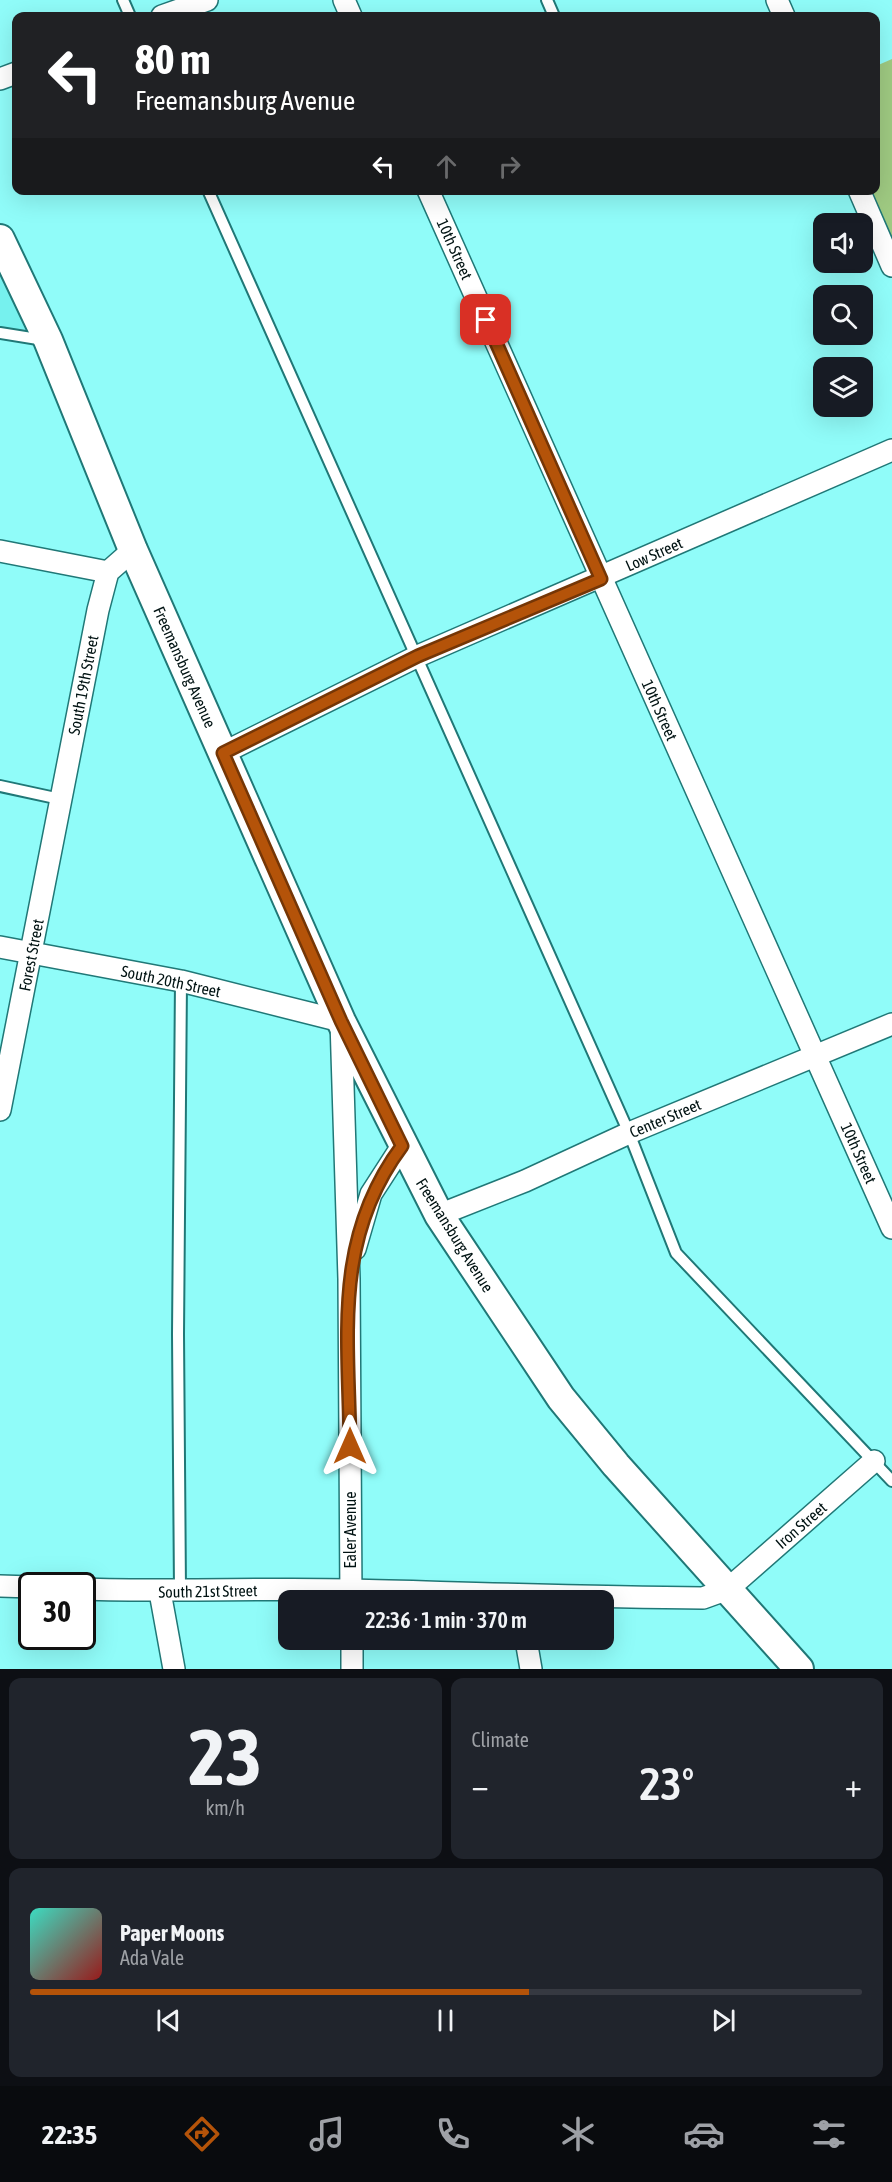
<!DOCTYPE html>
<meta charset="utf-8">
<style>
body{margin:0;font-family:"Asap Condensed",sans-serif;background:#20242c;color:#f1f3f6;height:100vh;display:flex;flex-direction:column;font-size:22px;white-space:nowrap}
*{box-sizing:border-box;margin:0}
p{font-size:20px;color:#9ea1a6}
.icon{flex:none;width:33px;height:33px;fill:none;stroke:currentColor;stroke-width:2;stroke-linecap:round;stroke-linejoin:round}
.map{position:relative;height:1669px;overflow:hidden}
.sheet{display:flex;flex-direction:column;gap:9px;padding:9px;background:#0d0f14;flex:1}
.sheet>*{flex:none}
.hud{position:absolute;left:12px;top:12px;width:868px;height:183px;border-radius:12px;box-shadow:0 6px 24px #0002;background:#202124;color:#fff;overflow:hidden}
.controls{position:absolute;left:813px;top:213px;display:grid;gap:12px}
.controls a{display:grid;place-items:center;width:60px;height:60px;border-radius:12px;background:#171b24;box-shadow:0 6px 24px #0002;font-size:30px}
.speed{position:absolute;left:18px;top:1572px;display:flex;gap:12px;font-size:30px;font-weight:700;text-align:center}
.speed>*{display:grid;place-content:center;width:78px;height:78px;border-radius:50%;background:#171b24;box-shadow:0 6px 24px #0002;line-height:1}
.speed .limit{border:3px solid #111;border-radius:9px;background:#fff;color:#111}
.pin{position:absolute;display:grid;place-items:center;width:51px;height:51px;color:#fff;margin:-26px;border-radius:12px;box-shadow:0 3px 9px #0006}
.me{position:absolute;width:66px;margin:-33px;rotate:0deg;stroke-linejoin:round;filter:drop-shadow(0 0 4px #0008)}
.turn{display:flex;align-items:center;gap:21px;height:126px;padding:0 24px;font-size:27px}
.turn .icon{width:78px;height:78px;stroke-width:2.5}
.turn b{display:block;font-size:42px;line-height:51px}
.lanes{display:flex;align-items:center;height:57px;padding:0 24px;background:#0003;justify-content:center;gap:30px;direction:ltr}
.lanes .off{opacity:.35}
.big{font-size:45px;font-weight:600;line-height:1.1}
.sheet .tile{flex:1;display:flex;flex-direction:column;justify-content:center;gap:9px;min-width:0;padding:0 21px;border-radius:12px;background:#20242c}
.sheet .dial{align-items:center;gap:0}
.dial b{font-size:78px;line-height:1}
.song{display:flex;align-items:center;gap:18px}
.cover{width:72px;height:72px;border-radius:9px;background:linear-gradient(135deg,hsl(170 70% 55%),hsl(0 70% 35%))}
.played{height:6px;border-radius:3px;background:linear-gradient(90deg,#b45309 60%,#363941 60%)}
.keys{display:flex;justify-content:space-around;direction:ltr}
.heat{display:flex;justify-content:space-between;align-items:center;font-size:33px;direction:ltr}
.sheet .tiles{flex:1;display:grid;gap:9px;grid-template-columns:1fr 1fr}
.tile:last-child{grid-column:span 2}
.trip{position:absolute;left:278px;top:1590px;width:336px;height:60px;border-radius:12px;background:#171b24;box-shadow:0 6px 24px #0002;font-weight:600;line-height:60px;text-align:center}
.tabs{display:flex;height:96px;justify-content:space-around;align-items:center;background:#090b0e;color:#9ea1a6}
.tabs .icon{width:42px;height:42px}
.tabs .active{color:#b45309}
.tabs b{font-size:27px;color:#f1f3f6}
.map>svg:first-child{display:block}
.built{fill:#76f1ee}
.green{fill:#9fca82}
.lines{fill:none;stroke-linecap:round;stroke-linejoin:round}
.lane-casing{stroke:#207877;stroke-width:14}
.street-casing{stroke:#207877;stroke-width:24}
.secondary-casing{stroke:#207877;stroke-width:32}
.lane{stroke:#fff;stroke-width:10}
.street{stroke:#fff;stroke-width:21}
.secondary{stroke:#fff;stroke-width:28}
.route-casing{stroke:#753606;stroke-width:15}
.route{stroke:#b45309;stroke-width:10}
.labels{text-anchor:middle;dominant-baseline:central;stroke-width:4.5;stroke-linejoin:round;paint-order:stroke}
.street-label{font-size:16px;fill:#001212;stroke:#fff}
</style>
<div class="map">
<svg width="892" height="1669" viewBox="0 0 892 1669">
<rect width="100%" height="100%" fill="#90fcf9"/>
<polygon class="built" points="0,261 41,345 0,337"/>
<polygon class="green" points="892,59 892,266 859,191 876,190 876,66"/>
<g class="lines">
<g class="lane-casing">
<g id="lane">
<polyline points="123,0 130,16"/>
<polyline points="547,0 554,16"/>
<polyline points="208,190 629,1133 676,1253 892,1481"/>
<polyline points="0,333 44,340"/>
<polyline points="0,786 60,799"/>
<polyline points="180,1590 178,1334 181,981"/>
</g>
</g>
<g class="street-casing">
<g id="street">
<polyline points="344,0 351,16"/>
<polyline points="777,0 784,16"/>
<polyline points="162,16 207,0"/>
<polyline points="0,79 16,73"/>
<polyline points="428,190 892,1228"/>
<polyline points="859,190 892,266"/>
<polyline points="0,551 108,572"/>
<polyline points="223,753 418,656 892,450"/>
<polyline points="0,947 181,981 341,1021 349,1279 351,1600"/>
<polyline points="0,1110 98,610 108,572 133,550"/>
<polyline points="439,1215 525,1181 629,1133 892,1024"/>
<polyline points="355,1249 371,1194 402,1146"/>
<polyline points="0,1586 32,1587"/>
<path d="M82 1589C172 1592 262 1588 352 1590 469 1593 586 1597 703 1598L728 1589 874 1461"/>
<polyline points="160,1592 174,1669"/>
<polyline points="352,1640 352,1669"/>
<polyline points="526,1640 531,1669"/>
</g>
</g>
<g class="secondary-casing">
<polyline id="secondary" points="0,239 48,340 133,550 341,1021 439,1215 561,1398 616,1465 799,1669"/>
</g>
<use href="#lane" class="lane"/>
<use href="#street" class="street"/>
<use href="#secondary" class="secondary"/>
</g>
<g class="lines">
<g class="route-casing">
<path id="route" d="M350 1446C349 1337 332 1240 402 1146L341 1021 223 753 418 656 601 579 486 320"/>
</g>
<use href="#route" class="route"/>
</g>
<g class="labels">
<g class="street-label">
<text transform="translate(455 249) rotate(66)">10th Street</text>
<text transform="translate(654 554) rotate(-24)">Low Street</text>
<text transform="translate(185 667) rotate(66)">Freemansburg Avenue</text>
<text transform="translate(83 685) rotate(-79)">South 19th Street</text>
<text transform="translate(660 710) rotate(66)">10th Street</text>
<text transform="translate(31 955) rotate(-79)">Forest Street</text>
<text transform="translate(171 981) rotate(12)">South 20th Street</text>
<text transform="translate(665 1118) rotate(-23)">Center Street</text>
<text transform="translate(859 1153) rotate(66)">10th Street</text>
<text transform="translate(455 1235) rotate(58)">Freemansburg Avenue</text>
<text transform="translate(801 1525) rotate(-41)">Iron Street</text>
<text transform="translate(350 1530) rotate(-90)">Ealer Avenue</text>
<text transform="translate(208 1591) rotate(-1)">South 21st Street</text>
</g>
</g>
</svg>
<div class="controls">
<a><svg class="icon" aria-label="sound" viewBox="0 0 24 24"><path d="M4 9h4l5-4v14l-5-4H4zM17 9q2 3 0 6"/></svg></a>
<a><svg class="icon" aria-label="search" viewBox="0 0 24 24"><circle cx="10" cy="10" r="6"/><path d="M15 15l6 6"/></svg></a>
<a><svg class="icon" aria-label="layers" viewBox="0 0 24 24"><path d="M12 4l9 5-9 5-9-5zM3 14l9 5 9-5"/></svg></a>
</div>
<div class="speed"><div class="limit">30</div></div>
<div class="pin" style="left:486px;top:320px;background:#d93025"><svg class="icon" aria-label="arrive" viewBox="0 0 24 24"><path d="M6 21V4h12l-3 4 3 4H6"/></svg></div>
<svg class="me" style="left:350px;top:1446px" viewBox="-20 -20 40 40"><path d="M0-17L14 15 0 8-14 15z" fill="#b45309" stroke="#fff" stroke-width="4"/></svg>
<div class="trip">22:36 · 1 min · 370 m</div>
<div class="hud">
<div class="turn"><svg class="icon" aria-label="left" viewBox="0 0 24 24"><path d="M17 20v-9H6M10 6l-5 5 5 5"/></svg><div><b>80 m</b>Freemansburg Avenue</div></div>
<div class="lanes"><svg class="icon" aria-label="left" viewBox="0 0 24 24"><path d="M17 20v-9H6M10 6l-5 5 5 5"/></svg><svg class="icon off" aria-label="ahead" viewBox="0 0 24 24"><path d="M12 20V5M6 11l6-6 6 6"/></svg><svg class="icon off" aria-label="right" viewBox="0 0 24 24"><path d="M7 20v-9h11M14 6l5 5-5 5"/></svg></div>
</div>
</div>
<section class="sheet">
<div class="tiles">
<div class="tile dial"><b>23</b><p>km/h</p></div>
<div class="tile"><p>Climate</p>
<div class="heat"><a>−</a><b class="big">23°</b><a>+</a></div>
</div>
<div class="tile">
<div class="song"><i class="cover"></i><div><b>Paper Moons</b><p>Ada Vale</p></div></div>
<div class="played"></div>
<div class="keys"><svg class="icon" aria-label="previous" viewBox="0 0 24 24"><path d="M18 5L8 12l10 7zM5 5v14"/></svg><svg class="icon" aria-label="pause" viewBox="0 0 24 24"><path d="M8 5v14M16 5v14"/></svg><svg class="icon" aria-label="next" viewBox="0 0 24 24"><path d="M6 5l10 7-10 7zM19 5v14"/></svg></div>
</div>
</div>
</section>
<nav class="tabs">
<b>22:35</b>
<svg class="icon active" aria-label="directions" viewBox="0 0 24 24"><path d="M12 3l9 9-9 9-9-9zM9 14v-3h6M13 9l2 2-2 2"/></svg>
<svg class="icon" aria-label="music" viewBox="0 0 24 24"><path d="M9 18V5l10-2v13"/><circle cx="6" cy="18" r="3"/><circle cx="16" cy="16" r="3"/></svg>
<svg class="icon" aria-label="phone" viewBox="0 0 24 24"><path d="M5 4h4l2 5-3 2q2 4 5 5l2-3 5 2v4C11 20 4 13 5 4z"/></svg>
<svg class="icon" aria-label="climate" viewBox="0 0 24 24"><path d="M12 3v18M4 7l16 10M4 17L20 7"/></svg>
<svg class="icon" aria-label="car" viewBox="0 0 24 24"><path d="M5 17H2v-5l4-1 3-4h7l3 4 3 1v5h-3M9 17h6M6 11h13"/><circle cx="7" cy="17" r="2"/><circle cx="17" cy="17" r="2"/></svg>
<svg class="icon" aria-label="filters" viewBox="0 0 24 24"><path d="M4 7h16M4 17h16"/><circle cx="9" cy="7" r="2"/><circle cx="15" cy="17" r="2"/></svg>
</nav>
